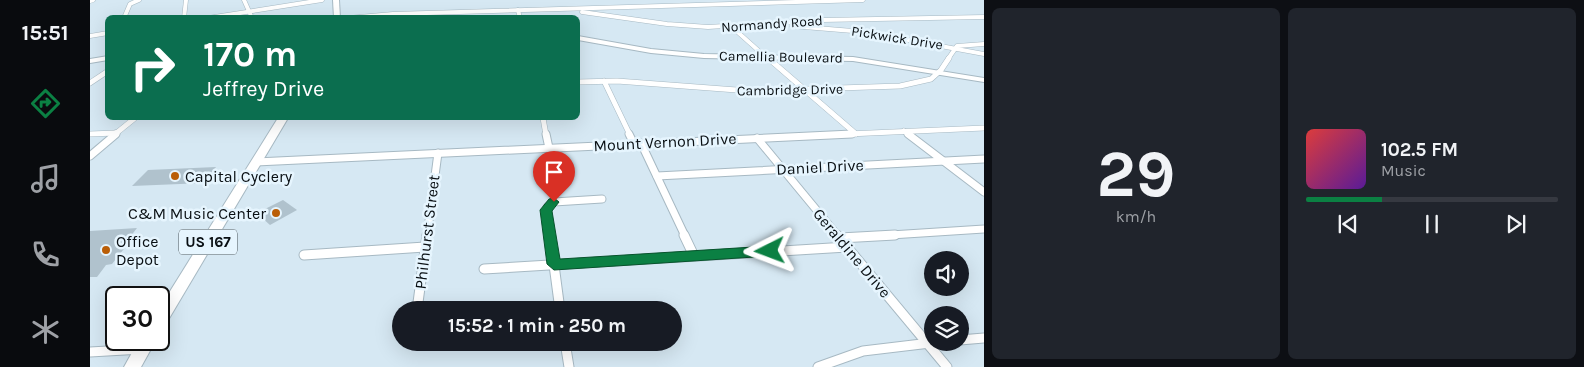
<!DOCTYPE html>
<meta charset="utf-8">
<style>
body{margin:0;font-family:Karla,sans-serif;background:#20242c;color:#f1f3f6;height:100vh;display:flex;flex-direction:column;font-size:19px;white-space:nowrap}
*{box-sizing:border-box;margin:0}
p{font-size:16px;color:#9ea1a6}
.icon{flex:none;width:28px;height:28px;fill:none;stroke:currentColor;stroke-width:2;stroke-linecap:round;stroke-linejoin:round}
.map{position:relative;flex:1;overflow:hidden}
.details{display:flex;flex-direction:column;gap:8px;padding:8px;background:#0d0f14;width:600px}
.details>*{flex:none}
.top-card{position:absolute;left:15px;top:15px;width:475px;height:105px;border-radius:8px;box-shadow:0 5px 20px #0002;background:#0b6e4f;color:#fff;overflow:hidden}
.buttons{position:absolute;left:834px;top:251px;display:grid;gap:10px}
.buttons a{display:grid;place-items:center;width:45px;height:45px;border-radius:50%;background:#171b24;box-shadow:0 5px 20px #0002;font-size:25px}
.speed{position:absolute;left:15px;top:286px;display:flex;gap:10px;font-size:25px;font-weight:700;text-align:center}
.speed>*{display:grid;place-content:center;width:65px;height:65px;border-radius:50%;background:#171b24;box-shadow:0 5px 20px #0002;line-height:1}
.speed .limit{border:2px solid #111;border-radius:8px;background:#fff;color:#111}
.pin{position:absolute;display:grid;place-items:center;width:42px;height:42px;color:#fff;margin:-51px -21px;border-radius:50% 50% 50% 0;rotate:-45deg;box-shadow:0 0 5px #0007}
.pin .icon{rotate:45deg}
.me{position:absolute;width:55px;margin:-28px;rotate:267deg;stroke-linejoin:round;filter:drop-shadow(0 0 4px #0008)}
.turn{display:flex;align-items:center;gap:18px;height:105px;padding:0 15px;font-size:22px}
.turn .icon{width:65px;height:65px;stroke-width:2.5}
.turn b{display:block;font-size:35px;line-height:42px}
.details .card{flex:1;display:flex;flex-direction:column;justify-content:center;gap:8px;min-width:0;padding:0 18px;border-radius:8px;background:#20242c}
.details .dial{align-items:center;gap:0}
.dial b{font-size:65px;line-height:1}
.song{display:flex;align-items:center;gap:15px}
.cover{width:60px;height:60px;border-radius:8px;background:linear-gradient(135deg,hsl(0 70% 55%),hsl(270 70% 35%))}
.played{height:5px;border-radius:2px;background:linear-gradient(90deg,#0b8043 30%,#363941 30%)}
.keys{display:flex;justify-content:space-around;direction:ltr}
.details .tiles{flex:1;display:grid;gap:8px;grid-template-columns:repeat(2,1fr)}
.trip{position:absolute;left:302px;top:301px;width:290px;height:50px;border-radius:25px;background:#171b24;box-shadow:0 5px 20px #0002;font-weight:700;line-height:50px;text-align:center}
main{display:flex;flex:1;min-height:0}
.dock{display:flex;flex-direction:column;width:90px;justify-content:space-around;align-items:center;background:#090b0e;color:#9ea1a6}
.dock .icon{width:35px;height:35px}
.dock .on{color:#0b8043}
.dock b{font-size:22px;color:#f1f3f6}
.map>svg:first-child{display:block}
.building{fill:#b0c2cd}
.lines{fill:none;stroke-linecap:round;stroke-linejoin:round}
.street-far3-casing{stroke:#a7b9c3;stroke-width:5}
.street-far2-casing{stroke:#a7b9c3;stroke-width:6}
.street-far1-casing{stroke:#a7b9c3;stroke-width:9}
.street-casing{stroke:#a7b9c3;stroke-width:11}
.secondary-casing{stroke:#a7b9c3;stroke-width:2}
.primary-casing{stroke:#a7b9c3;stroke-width:2}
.street-far3{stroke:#fff;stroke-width:4}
.street-far2{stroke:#fff;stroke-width:5}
.street-far1{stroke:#fff;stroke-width:7}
.street{stroke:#fff;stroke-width:9}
.secondary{fill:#fff;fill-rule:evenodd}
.primary{fill:#fff;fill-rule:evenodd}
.route{fill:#0b8043;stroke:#07532c}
.poi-dot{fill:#ba5e07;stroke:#e6f5fe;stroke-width:2}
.labels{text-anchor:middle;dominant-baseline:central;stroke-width:5;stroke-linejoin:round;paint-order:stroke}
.far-street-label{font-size:14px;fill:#090f13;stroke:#e6f5fe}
.shield{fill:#e6f5fe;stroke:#4b545a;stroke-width:1}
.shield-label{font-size:15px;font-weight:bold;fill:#090f13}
.street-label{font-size:16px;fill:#090f13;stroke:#e6f5fe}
.poi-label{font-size:16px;fill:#090f13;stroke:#e6f5fe;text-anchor:start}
</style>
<main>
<nav class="dock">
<b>15:51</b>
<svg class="icon on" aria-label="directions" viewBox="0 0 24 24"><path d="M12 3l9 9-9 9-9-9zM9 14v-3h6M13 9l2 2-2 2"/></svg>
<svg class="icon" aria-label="music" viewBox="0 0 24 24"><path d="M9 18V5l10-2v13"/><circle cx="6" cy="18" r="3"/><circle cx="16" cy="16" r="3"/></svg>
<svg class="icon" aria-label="phone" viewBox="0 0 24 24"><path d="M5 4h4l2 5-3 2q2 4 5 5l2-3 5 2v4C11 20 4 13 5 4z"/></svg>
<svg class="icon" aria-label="climate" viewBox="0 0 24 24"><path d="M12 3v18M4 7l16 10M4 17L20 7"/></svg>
</nav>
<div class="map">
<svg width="894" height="367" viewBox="0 0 894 367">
<rect width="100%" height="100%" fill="#d6e8f3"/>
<g class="building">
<polygon points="126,167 114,183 42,186 58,170"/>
<polygon points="193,200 207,210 180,225 170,216 173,210"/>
<polygon points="47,228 40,237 44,236 22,264 16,265 7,277 0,277 0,231"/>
</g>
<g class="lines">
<g class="street-far3-casing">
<g id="street-far3">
<polyline points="154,0 162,18"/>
<polyline points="0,1 3,0"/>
<polyline points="428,10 430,18"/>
<polyline points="492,12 577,24 618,27 732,20 894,17"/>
<polyline points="34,18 40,4 49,0"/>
<polyline points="94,18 96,0"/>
<polyline points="118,18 232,0"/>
<polyline points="258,18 303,14 773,0"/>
<polyline points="702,26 775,32 894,54"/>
<polyline points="642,27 670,52"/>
<polyline points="0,36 18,33"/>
<polyline points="677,57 679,59"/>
<polyline points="858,59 867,46 894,44"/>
</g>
</g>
<g class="street-far2-casing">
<g id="street-far2">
<polyline points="678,58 766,134"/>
<polyline points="514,81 540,135"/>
<polyline points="488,82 527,81 660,91 810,86 841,79 851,70 859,58"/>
<polyline points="0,83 18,71"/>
<polyline points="453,118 456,135"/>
<polyline points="814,131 820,135"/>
<polyline points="0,134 26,133"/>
<polyline points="24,135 45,118"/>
<polyline points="735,135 894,128"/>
</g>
</g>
<g class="street-far1-casing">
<g id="street-far1">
<polyline points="456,134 459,148"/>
<polyline points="539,134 544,144"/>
<polyline points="818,134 894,192"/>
<polyline points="667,138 748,236"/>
<polyline points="551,143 595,236"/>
<polyline points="0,156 26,134"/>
<polyline points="166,162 762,134"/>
<polyline points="567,176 894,159"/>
<polyline points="337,236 348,153"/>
<polyline points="461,236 457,207 464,202 512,199"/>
<polyline points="785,236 894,229"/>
</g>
</g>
<g class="street-casing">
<g id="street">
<polyline points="460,235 470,310"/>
<polyline points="594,235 604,256"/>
<polyline points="747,235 857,367"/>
<polyline points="750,238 805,235"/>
<polyline points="214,255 335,247"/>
<polyline points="394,269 757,247"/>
<polyline points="327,310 337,235"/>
<polyline points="870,340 894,338"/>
<polyline points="475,342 479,367"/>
<polyline points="0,352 52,349"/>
<polyline points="728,367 773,351 840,343"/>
</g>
</g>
<g class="secondary-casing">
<g id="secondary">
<polygon points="488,36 561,49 614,54 763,57 894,78 894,82 763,61 614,58 561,53 488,40"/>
<polygon points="18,56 18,60 0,63 0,59"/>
</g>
</g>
<g class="primary-casing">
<g id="primary">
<polygon points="243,0 249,0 250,18 244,18"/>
<polygon points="188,118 198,118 74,327 69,328 69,309"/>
<polygon points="49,340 66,340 51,367 34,367"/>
</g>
</g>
<use href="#street-far3" class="street-far3"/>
<use href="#street-far2" class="street-far2"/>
<use href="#street-far1" class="street-far1"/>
<use href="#street" class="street"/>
<use href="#secondary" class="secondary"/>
<use href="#primary" class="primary"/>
</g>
<polygon class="route" points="464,198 469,202 462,211 470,259 680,246 687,251 680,256 464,270 457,264 450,210 459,199"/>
<g class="poi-dot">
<circle cx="85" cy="176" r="5"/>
<circle cx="186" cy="213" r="5"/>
<circle cx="16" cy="250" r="5"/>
</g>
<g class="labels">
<g class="far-street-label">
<text transform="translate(682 24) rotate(-4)">Normandy Road</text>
<text transform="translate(807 38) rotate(9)">Pickwick Drive</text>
<text transform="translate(691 57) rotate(1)">Camellia Boulevard</text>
<text transform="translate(700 90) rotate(-1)">Cambridge Drive</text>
</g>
<rect class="shield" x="89" y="229.5" width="58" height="25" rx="4"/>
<g class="shield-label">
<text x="118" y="242">US 167</text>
</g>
<g class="street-label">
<text transform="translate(575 142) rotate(-3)">Mount Vernon Drive</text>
<text transform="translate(730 167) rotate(-3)">Daniel Drive</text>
<text transform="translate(337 232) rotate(-83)">Philhurst Street</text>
<text transform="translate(762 253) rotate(50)">Geraldine Drive</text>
</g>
<g class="poi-label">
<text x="95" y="176">Capital Cyclery</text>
<text x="176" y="213" text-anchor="end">C&amp;M Music Center</text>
<text x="26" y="241">Office<tspan x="26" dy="18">Depot</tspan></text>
</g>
</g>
</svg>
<div class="buttons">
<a><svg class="icon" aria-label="sound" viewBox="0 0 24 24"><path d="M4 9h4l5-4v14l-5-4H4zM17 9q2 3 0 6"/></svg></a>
<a><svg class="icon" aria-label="layers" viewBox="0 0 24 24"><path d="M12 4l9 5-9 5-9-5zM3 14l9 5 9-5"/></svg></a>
</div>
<div class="speed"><div class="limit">30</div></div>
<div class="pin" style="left:464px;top:202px;background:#d93025"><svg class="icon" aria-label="arrive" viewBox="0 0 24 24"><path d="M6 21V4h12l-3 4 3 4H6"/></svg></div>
<svg class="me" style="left:680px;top:251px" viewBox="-20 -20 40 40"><path d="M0-17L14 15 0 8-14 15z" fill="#0b8043" stroke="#fff" stroke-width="4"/></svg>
<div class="trip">15:52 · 1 min · 250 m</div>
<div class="top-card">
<div class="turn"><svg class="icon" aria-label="right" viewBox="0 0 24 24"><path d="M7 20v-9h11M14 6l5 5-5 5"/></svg><div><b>170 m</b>Jeffrey Drive</div></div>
</div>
</div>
<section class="details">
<div class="tiles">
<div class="card dial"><b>29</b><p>km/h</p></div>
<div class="card">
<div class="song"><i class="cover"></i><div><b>102.5 FM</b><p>Music</p></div></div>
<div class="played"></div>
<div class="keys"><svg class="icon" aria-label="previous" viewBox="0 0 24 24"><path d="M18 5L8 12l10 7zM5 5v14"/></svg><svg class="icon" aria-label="pause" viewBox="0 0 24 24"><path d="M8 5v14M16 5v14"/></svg><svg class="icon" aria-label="next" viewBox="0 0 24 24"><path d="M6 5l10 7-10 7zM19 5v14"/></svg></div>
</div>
</div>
</section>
</main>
